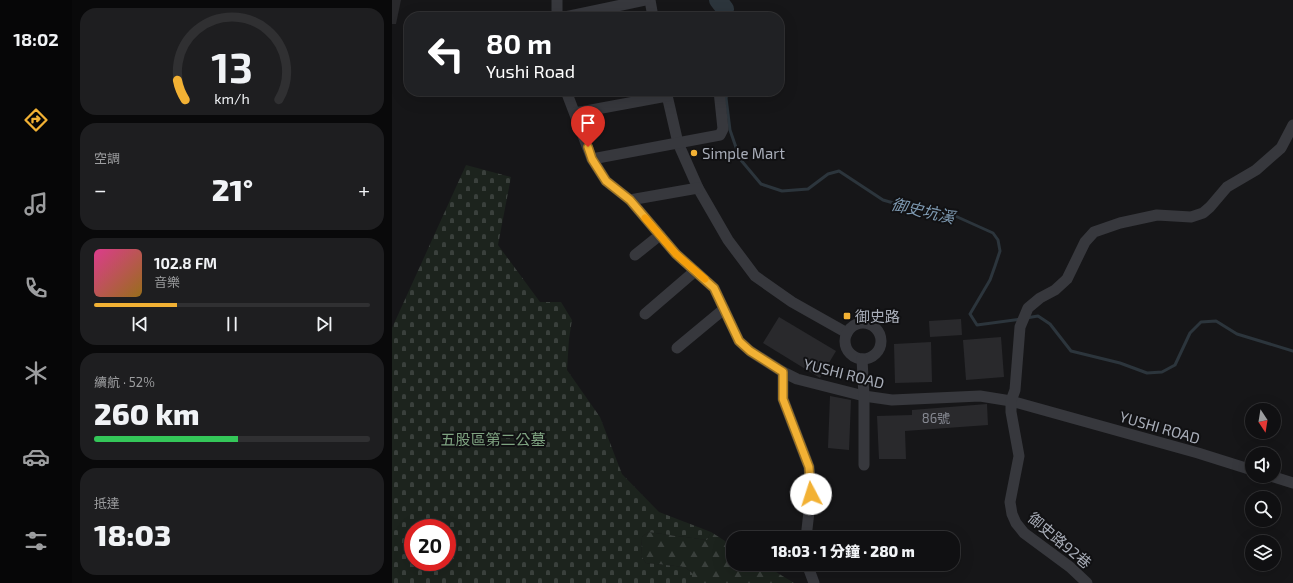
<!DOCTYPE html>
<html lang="zh-TW">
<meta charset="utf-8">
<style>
body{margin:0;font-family:"Exo 2","Noto Sans TC",sans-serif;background:#1e1e20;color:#f1f3f6;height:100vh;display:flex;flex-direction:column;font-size:15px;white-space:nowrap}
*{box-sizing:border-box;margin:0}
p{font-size:13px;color:#9c9d9f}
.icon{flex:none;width:22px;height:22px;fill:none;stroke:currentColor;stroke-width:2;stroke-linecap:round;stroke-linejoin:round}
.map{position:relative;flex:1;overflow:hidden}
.sheet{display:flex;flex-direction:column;gap:8px;padding:8px;background:#09090a;width:320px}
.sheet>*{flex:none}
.hud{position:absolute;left:12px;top:12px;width:380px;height:84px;border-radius:16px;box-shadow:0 4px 16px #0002,0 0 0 1px #303032;background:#202124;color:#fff;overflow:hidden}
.needle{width:26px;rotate:168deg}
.fabs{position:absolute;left:853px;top:403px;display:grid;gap:8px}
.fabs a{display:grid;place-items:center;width:36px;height:36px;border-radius:50%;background:#101012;box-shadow:0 4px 16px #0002,0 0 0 1px #303032;font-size:20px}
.speed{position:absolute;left:12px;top:519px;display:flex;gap:8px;font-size:20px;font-weight:700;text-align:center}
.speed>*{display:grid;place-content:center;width:52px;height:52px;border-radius:50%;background:#101012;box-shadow:0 4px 16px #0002,0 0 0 1px #303032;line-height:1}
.speed .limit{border:6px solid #d22;background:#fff;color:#111}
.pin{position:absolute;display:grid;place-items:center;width:34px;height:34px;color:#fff;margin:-41px -17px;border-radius:50% 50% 50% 0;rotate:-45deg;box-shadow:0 0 4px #0007}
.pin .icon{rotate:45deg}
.me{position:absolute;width:44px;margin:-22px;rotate:355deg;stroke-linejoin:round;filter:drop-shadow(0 0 3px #0008)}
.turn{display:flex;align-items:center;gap:14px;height:84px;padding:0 16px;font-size:18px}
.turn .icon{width:52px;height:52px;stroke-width:2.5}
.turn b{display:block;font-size:28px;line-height:34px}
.big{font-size:30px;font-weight:800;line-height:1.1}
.sheet .widget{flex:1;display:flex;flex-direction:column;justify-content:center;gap:6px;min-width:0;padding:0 14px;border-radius:16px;background:#1e1e20}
.sheet .dial{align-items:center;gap:0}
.dial svg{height:104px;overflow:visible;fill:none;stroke:#303032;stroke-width:7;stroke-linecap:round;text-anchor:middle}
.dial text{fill:#f1f3f6;stroke:none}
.song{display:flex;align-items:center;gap:12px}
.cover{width:48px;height:48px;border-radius:6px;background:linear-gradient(135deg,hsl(330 70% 55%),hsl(40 70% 35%))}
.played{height:4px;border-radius:2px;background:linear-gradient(90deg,#f2b134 30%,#303032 30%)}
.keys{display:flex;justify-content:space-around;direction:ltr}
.heat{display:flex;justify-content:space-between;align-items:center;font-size:22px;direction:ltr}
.charge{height:6px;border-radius:3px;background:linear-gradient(90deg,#34c759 52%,#303032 0)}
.trip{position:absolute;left:334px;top:531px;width:234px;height:40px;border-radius:16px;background:#101012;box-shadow:0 4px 16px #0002,0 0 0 1px #303032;font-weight:800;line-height:40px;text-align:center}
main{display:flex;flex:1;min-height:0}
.tabs{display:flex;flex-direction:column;width:72px;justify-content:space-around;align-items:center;background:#060607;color:#9c9d9f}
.tabs .icon{width:28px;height:28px}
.tabs .current{color:#f2b134}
.tabs b{font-size:18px;color:#f1f3f6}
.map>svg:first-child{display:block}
.forest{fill:url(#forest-firs)}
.cemetery{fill:url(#cemetery-stones);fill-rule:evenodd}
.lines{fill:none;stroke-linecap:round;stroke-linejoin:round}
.stream{stroke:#2c353c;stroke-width:3}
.river{stroke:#2c353c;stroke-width:18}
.building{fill:#29292c}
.minor{stroke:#37383d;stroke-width:11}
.route-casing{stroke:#9d7322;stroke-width:10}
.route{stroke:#f2b134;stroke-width:7}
.slow{stroke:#f59e0b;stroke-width:7}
.poi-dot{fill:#f2b134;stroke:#111113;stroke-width:1.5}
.labels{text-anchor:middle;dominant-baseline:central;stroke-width:4;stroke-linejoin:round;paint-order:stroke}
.number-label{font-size:13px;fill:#888b94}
.poi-label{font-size:15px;fill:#a8adb8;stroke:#111113;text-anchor:start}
.street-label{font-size:15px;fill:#a8adb8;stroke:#111113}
.park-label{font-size:15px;fill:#7fa381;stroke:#111113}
.water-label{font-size:16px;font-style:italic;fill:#7f9bb3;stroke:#111113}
</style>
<main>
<nav class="tabs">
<b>18:02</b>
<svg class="icon current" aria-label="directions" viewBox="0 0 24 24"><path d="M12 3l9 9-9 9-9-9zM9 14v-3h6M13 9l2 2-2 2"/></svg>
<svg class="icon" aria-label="music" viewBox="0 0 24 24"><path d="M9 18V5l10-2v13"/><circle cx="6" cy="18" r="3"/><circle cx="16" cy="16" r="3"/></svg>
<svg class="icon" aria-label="phone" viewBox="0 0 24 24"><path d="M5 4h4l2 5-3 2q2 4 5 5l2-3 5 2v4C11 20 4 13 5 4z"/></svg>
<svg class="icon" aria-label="climate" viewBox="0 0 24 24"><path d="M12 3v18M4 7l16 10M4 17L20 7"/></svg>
<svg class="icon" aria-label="car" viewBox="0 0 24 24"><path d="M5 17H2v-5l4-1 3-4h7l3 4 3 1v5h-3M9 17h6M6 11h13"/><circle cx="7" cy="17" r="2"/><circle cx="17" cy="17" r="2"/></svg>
<svg class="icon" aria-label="filters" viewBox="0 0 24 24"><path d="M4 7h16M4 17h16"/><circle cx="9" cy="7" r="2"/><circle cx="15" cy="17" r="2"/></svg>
</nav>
<section class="sheet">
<div class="widget dial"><svg viewBox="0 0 100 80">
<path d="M14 69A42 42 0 1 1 86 69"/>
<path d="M14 69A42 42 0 0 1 8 54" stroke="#f2b134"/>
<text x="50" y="56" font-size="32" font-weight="700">13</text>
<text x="50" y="72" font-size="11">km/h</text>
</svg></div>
<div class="widget"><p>空調</p>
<div class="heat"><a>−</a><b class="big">21°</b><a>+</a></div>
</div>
<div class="widget">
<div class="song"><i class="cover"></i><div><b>102.8 FM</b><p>音樂</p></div></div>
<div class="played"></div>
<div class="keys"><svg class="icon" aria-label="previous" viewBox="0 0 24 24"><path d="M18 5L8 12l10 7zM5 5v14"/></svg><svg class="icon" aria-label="pause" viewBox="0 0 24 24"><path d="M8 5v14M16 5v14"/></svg><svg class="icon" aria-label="next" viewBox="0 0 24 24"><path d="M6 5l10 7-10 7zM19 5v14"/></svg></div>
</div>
<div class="widget"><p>續航 · 52%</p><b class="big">260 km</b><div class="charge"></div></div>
<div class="widget"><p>抵達</p><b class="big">18:03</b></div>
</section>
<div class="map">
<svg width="901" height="583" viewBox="0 0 901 583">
<defs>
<pattern id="forest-firs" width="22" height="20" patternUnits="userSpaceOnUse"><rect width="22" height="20" fill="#1c231d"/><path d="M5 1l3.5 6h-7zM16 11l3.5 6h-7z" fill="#3a403c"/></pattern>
<pattern id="cemetery-stones" width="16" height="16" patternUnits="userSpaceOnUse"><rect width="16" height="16" fill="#1c231d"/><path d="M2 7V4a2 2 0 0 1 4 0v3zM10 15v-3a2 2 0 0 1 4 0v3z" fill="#3a403c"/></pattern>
</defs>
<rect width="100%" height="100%" fill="#161618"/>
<polygon class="forest" points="256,532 315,540 319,532 341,546 341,564 371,564 402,583 300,583 300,573 293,567 254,563 249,556 250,537"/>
<path class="cemetery" d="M74 165 119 177 106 245 148 302H169L180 320 177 339 175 370 208 417 230 474 267 512 319 532 315 540 256 532 250 537 249 556 254 563 293 567 300 573V583H0V328ZM21 528H55V562H21Z"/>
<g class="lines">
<g class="stream">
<polyline points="333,9 337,17"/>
<polyline points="336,91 334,98 338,130 348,159 369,184 390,191 416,189 436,174 447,171 491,200 522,209 561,215 601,233 606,240 608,251 603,266 598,280 578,314 585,325 629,319"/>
<polyline points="634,318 646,316 658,324 679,351 728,363 755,373 770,372 783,365 798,333 809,322 824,321 845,334 901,351"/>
</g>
<polyline class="river" points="326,0 333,9"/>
</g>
<g class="building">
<polygon points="0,0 9,0 4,24 0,24"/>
<polygon points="387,317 444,351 428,378 371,343"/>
<polygon points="569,319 570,335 538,337 537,321"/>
<polygon points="609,337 612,377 574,380 571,340"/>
<polygon points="539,342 540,382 503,383 502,344"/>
<polygon points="438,396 459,400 457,450 436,448"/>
<polygon points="595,404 596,425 513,431 514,459 487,459 485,416 520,415 520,410"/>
</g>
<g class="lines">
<g class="minor">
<polyline points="165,0 165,17"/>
<polyline points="258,0 261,17"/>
<polyline points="173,17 253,0"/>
<polyline points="174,91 200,159 214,181 238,200 284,254 322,288 347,341 358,351 391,372 405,379 472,396 500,400 588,396 619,401 806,453 860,470"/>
<polyline points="274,91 286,143 306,188 336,240 363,276 400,302 455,333"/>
<polyline points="183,113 275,96"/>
<polyline points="200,159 328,135 331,129 327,91"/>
<polyline points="238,200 306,188"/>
<polyline points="243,255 268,235"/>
<polyline points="253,314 303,271"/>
<circle cx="471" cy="341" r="18"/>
<polyline points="285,348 332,309"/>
<polyline points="470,359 472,396 472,465"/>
<polyline points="391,372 391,399 417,467 419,494 414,538"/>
<polyline points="879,476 901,483"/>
<polyline points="415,564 422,583"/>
<polyline points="695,583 678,567 632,533 624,523 620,514 618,502 627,456 619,412 619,401 623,390 628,327 636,308 648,298 663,290 675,279 693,242 702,232 728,223 765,215 799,217 811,213 818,207 835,187 864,170 889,148 901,125"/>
</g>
</g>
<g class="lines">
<g class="route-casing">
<polyline id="route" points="196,147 200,159 214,181 238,200 284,254 322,288 347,341 358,351 391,372 391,399 417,467 419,494"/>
</g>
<use href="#route" class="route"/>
<polyline class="slow" points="253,218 284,254 313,279"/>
</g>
<g class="poi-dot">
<circle cx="302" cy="153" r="4"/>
<rect x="451" y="312" width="8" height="8" rx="2"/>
</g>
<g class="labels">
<g class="number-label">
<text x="544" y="418">86號</text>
</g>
<g class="poi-label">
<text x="310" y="153">Simple Mart</text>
<text x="463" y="316">御史路</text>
</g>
<g class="street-label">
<text transform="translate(452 373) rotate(14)">YUSHI ROAD</text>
<text transform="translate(768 427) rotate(16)">YUSHI ROAD</text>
<text transform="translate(668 540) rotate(40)">御史路92巷</text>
</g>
<g class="park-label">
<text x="101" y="439">五股區第二公墓</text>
</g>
<g class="water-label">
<text transform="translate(531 210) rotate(13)">御史坑溪</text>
</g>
</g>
</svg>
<div class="fabs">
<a><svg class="needle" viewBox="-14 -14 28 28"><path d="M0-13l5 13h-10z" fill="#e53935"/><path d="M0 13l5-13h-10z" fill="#9c9d9f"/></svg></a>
<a><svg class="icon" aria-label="sound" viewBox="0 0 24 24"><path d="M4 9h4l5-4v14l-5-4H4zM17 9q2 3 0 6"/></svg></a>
<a><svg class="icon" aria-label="search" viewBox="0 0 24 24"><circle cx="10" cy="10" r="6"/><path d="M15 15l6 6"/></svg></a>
<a><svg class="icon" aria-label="layers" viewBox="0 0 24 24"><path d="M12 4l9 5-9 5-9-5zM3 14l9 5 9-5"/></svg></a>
</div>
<div class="speed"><div class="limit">20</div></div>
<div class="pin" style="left:196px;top:147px;background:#d93025"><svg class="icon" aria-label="arrive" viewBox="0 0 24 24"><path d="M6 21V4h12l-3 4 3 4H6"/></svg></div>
<svg class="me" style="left:419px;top:494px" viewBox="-20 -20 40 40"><circle r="19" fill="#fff"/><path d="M0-13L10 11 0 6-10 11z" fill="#f2b134"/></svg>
<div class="trip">18:03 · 1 分鐘 · 280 m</div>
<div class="hud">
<div class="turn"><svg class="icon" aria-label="left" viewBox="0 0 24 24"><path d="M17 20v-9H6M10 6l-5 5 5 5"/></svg><div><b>80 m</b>Yushi Road</div></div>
</div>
</div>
</main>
